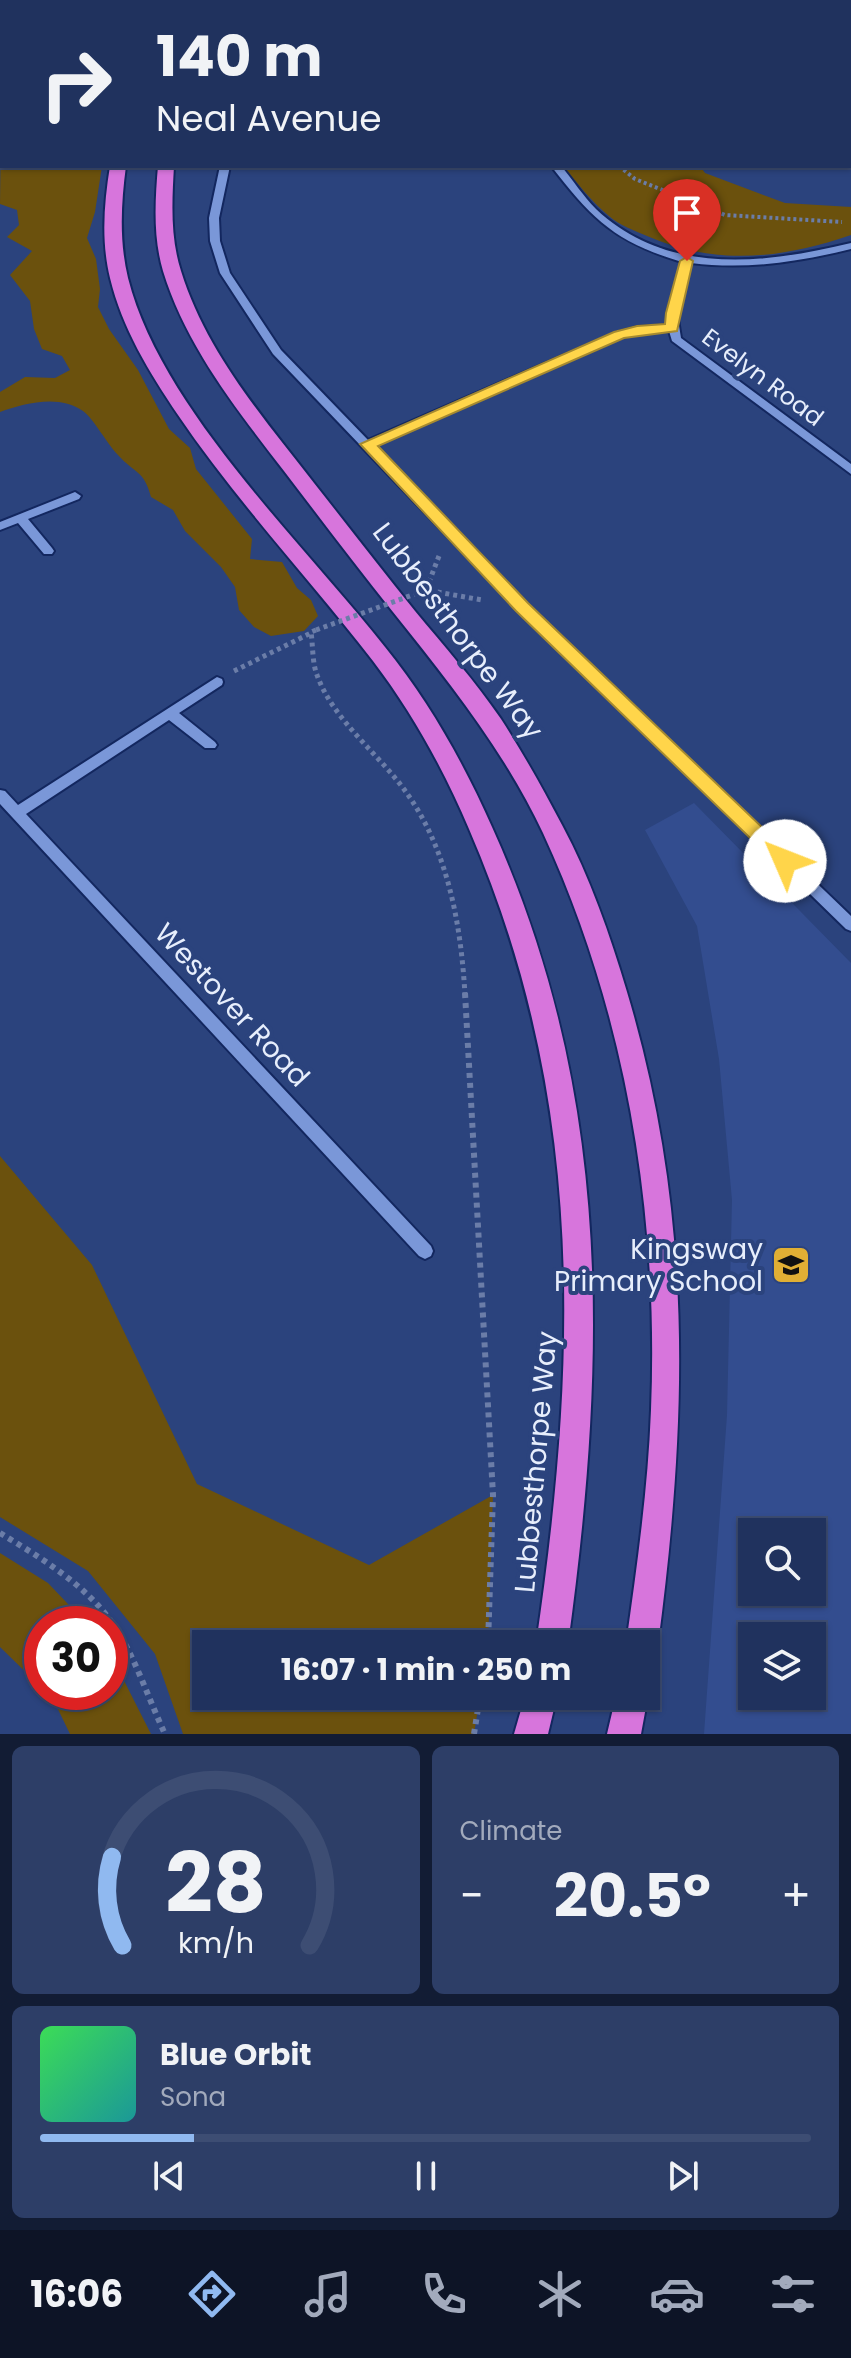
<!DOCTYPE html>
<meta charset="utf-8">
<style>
body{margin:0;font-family:Poppins,sans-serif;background:#2d3e67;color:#f1f3f6;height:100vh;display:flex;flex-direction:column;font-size:30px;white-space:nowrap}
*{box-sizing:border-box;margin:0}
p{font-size:26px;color:#a2aabc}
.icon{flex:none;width:44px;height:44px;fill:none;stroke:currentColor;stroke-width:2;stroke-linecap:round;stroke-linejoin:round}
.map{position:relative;height:1734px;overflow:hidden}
.sheet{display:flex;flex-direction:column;gap:12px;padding:12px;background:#121c34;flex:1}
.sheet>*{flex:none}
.hud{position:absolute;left:0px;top:0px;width:852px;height:168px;box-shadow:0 2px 6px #0004,0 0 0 2px #3d4d73;background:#20325e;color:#f1f3f6;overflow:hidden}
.fabs{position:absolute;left:738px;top:1518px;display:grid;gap:16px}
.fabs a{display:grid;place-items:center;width:88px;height:88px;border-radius:0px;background:#20325e;box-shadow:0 2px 6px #0004,0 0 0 2px #3d4d73;font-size:40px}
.speed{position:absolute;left:24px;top:1606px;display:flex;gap:16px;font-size:40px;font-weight:700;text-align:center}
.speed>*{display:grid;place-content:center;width:104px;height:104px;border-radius:50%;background:#20325e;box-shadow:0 2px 6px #0004,0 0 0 2px #3d4d73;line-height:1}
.speed .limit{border:12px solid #d22;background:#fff;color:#111}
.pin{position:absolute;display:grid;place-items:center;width:68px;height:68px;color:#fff;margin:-82px -34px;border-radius:50% 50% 50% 0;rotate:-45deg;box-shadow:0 0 8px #0007}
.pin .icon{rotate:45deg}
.me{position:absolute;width:88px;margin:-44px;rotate:314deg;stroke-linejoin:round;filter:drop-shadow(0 0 6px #0008)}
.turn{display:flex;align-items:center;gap:28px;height:168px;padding:0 24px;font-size:36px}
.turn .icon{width:104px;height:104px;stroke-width:2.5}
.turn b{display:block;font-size:56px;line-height:68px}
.big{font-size:60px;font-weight:700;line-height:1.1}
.sheet .widget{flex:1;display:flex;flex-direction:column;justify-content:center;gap:12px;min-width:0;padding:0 28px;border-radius:12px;background:#2d3e67}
.sheet .dial{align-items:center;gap:0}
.dial svg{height:208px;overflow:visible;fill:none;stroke:#3d4d73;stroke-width:7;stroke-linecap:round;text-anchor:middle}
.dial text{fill:#f1f3f6;stroke:none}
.song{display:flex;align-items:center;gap:24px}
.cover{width:96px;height:96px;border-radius:12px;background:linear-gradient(135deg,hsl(130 70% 55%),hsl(180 70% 35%))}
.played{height:8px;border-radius:4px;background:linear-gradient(90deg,#90b9f0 20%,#3d4d73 20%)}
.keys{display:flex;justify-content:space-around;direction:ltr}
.heat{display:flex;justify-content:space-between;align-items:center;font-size:44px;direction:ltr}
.sheet .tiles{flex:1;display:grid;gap:12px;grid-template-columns:1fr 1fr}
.widget:last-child{grid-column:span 2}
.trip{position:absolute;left:192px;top:1630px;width:468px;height:80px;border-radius:0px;background:#20325e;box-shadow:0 2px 6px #0004,0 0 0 2px #3d4d73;font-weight:700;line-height:80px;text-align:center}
.menu{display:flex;height:128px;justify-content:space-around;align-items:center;background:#0d1426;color:#a2aabc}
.menu .icon{width:56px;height:56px}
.menu .on{color:#90b9f0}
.menu b{font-size:36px;color:#f1f3f6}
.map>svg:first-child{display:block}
.built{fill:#334d8f;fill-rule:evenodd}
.green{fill:#6b510d}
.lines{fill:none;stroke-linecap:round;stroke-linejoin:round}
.minor-casing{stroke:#13275f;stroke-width:4}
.highway-casing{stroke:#13275f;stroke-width:4}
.path-far2{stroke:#6b7da8;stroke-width:4;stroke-dasharray:3 3;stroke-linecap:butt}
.path-far1{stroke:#6b7da8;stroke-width:5;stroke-dasharray:4 4;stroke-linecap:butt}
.path{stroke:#6b7da8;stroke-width:6;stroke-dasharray:5 5;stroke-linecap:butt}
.minor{fill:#7a97d8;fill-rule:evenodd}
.highway{fill:#d775dc;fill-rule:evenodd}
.path-bridge{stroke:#6b7da8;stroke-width:5;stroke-dasharray:4 4;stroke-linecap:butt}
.route{fill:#ffd54a;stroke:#a68a30;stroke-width:2}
.labels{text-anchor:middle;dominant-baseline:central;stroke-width:8;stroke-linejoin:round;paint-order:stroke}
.far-street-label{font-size:24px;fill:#e7eefc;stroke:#2b437d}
.street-label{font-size:28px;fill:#e7eefc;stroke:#2b437d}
.poi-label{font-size:28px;fill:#e7eefc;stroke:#2b437d;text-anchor:end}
</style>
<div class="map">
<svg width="851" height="1734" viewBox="0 0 851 1734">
<rect width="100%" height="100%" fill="#2b437d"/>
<path class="built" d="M694 803 851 963V1734H704L727 1415 732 1200 719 1059 697 926 645 830ZM752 1532H812V1592H752ZM752 1636H812V1696H752Z"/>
<g class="green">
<path d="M2 33V166H102L95 212 87 238 96 259 100 289 98 307 109 329 138 370 169 429 190 448 196 469 252 539 250 559 282 562 297 588 311 600 318 616 304 631 271 636 254 627 239 610 235 587 221 567 185 531 173 510 151 497C144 470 135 474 118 455 107 444 94 419 83 411 60 394 24 403 0 412V392L25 377 55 378 70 370 62 356 42 349 34 329 30 301 10 275 32 251 7 237 19 225 17 210 0 204Z"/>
<path d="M563 166H700L705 173 785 203 851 207V235C781 259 716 266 647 236 635 231 619 225 609 216 592 202 577 183 563 166Z"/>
<polygon points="0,1156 92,1265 197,1484 369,1565 493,1495 488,1644 206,1644 206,1696 480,1696 474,1734 183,1734 155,1654 88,1571 0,1517"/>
<polygon points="0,1553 48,1583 87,1624 42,1624 42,1688 0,1647"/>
<polygon points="110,1653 151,1734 70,1734 53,1699 46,1692 110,1692"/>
</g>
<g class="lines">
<g class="minor-casing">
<g id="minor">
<polygon points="379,0 391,0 392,2 380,2"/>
<rect x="850" y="122" width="1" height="6"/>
<path d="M220 166H230L219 218 220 241 230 273 281 350 368 440 615 333 637 327 669 325 667 313 682 262C615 242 593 220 551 166H561C573 180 583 196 596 209 667 276 764 264 851 243V249C798 262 746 270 691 263L677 313 681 338 851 464V474L672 341 669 331 638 333 623 337 374 446 526 604 851 916V931L846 929 518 610 273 354 220 273 210 241 209 218Z"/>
<polygon points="75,492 81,496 79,499 28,519 52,548 54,551 52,554 44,554 18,523 0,530 0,522"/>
<polygon points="217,677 222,679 223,682 222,685 179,713 215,742 217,745 215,748 205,748 169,720 26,814 431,1246 433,1251 431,1256 425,1259 419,1256 0,804 0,790 5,791 18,805"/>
</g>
</g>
<g class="highway-casing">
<g id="highway">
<path d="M110 166H126C121 203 119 241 128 278 160 407 303 543 385 647 429 701 464 764 492 827 613 1095 607 1359 568 1644H536C578 1359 586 1099 469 829 444 770 412 712 373 661 309 578 237 502 178 415 149 372 122 328 110 278 101 241 104 203 110 166Z"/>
<path d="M158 166H174C172 201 170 237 181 271 206 352 263 417 314 483 348 526 381 569 415 611 444 646 475 681 501 719 523 753 543 789 562 825 590 877 610 935 627 992 693 1213 688 1417 658 1644L653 1655 646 1658V1644H626C637 1566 648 1489 651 1410 659 1214 626 1012 543 833 505 752 449 682 393 612 356 566 320 518 284 471 237 410 186 346 163 271 153 237 155 201 158 166Z"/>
<polygon points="646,1690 648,1696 641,1734 607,1734 616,1696 646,1696"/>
<polygon points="525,1696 557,1696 548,1734 514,1734"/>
</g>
</g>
<g class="path-far2">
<polyline points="426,0 433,2"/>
<polyline points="619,166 635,179 725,215 842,222"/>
</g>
<g class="path-far1">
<polyline points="439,556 426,590 482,600"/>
<path d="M316 630 311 632C313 645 312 662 317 675 333 720 378 753 406 792 448 850 461 925 465 995"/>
<polyline points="234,671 311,633"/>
</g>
<g class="path">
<polyline points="465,993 493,1495 488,1644"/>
<path d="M0 1533C41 1558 88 1586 115 1627 135 1657 149 1700 165 1734"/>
<polyline points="474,1734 480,1696"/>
</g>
<use href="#minor" class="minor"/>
<use href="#highway" class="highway"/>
<polyline class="path-bridge" points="316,630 426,590"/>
</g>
<polygon class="route" points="687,257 693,261 677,331 624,338 378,446 528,603 792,856 794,861 792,866 779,866 516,611 360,444 614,332 637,326 665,324 666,313 680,261"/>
<defs>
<g id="school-square" transform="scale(2)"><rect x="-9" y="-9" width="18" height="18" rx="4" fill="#e1af34" stroke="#2b437d"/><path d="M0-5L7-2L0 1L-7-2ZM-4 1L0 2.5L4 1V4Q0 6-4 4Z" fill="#111"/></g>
</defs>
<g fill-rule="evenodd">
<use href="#school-square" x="791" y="1265"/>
</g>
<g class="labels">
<g class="far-street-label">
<text transform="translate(763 377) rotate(37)">Evelyn Road</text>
</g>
<g class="street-label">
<text transform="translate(458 631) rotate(53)">Lubbesthorpe Way</text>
<text transform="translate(232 1005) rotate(47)">Westover Road</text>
<text transform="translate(536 1462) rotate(-85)">Lubbesthorpe Way</text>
</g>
<g class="poi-label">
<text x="763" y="1249">Kingsway<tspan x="763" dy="32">Primary School</tspan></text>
</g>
</g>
</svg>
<div class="fabs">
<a><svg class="icon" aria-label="search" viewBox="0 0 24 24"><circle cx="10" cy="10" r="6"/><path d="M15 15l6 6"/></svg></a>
<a><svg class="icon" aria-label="layers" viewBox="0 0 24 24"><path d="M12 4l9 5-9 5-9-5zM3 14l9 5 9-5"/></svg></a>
</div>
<div class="speed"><div class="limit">30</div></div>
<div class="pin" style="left:687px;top:261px;background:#d93025"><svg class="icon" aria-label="arrive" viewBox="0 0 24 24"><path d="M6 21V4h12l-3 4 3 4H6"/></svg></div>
<svg class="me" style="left:785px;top:861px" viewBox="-20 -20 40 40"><circle r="19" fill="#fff"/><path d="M0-13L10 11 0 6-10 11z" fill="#ffd54a"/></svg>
<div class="trip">16:07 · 1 min · 250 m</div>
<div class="hud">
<div class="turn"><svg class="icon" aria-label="right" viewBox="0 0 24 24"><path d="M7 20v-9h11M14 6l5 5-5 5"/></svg><div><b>140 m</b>Neal Avenue</div></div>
</div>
</div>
<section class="sheet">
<div class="tiles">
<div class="widget dial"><svg viewBox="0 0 100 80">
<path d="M14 69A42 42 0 1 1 86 69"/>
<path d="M14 69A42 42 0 0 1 10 35" stroke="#90b9f0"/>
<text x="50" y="56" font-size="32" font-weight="700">28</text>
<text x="50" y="72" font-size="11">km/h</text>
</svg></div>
<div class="widget"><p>Climate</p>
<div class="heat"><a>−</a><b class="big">20.5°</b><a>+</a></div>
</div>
<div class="widget">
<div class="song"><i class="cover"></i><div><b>Blue Orbit</b><p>Sona</p></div></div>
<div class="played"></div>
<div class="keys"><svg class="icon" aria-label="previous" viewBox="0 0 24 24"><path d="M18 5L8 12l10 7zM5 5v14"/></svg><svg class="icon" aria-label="pause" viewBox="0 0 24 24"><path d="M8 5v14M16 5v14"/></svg><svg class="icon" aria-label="next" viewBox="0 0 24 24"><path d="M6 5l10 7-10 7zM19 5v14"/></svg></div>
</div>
</div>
</section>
<nav class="menu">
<b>16:06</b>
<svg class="icon on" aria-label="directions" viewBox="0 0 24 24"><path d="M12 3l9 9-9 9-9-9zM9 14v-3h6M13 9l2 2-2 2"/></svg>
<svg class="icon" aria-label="music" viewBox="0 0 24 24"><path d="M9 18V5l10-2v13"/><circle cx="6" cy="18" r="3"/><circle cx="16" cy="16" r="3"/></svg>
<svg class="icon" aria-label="phone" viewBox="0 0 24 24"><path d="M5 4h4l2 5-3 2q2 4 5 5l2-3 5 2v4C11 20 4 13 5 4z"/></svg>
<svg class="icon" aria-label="climate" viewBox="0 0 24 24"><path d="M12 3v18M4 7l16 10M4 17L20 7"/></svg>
<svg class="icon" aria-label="car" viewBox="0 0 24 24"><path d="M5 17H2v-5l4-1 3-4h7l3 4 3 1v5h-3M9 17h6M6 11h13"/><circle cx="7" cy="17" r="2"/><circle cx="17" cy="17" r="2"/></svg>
<svg class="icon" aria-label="filters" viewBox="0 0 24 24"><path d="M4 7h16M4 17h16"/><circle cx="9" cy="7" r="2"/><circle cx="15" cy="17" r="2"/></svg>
</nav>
